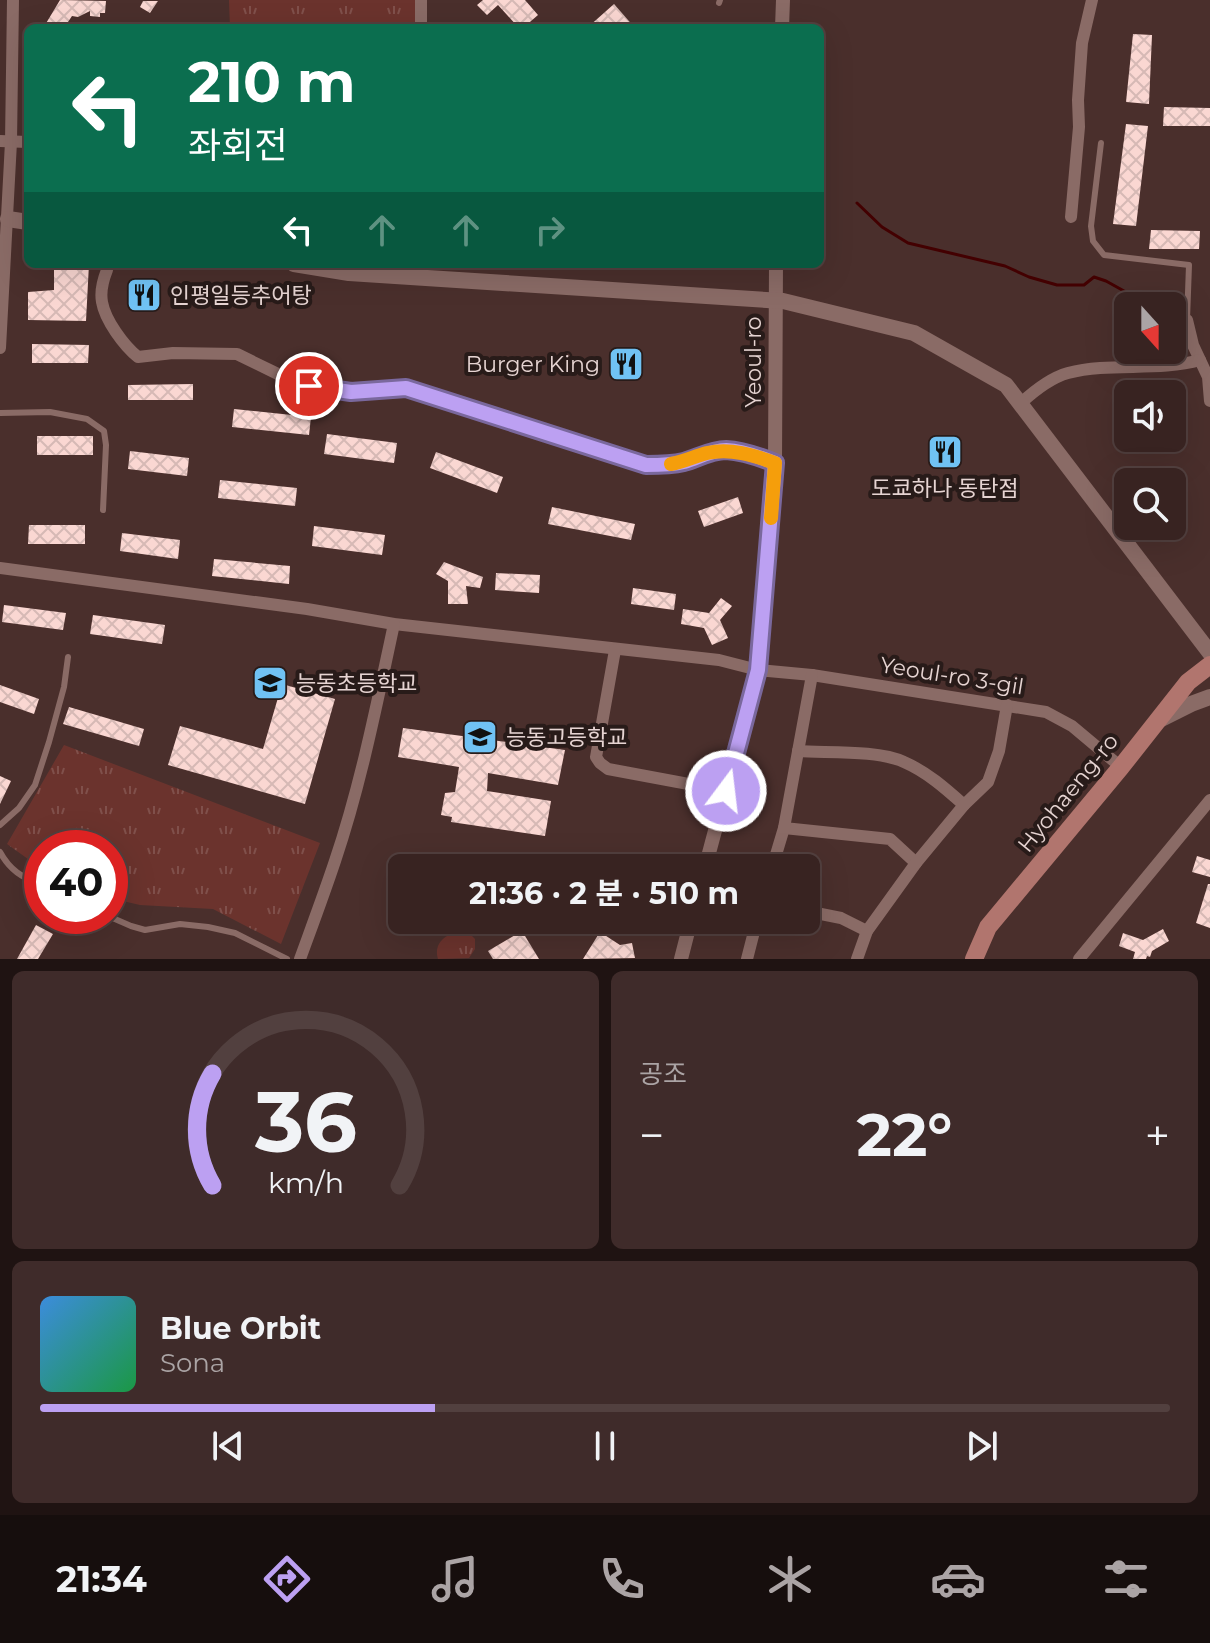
<!DOCTYPE html>
<html lang="ko">
<meta charset="utf-8">
<style>
body{margin:0;font-family:Montserrat,"Noto Sans KR",sans-serif;background:#3f2b2a;color:#f1f3f6;height:100vh;display:flex;flex-direction:column;font-size:30px;white-space:nowrap}
*{box-sizing:border-box;margin:0}
p{font-size:26px;color:#aba4a5}
.icon{flex:none;width:44px;height:44px;fill:none;stroke:currentColor;stroke-width:2;stroke-linecap:round;stroke-linejoin:round}
.map{position:relative;height:959px;overflow:hidden}
.details{display:flex;flex-direction:column;gap:12px;padding:12px;background:#1f1312;flex:1}
.details>*{flex:none}
.banner{position:absolute;left:24px;top:24px;width:800px;height:244px;border-radius:12px;box-shadow:0 8px 32px #0002,0 0 0 2px #52403f;background:#0b6e4f;color:#fff;overflow:hidden}
.needle{width:52px;rotate:159deg}
.tools{position:absolute;left:1114px;top:292px;display:grid;gap:16px}
.tools a{display:grid;place-items:center;width:72px;height:72px;border-radius:12px;background:#382321;box-shadow:0 8px 32px #0002,0 0 0 2px #52403f;font-size:40px}
.speed{position:absolute;left:24px;top:830px;display:flex;gap:16px;font-size:40px;font-weight:700;text-align:center}
.speed>*{display:grid;place-content:center;width:104px;height:104px;border-radius:50%;background:#382321;box-shadow:0 8px 32px #0002,0 0 0 2px #52403f;line-height:1}
.speed .limit{border:12px solid #d22;background:#fff;color:#111}
.pin{position:absolute;display:grid;place-items:center;width:68px;height:68px;color:#fff;margin:-34px;border:4px solid #fff;border-radius:50%;box-shadow:0 2px 8px #0007}
.me{position:absolute;width:88px;margin:-44px;rotate:15deg;stroke-linejoin:round;filter:drop-shadow(0 0 6px #0008)}
.turn{display:flex;align-items:center;gap:28px;height:168px;padding:0 32px;font-size:36px}
.turn .icon{width:104px;height:104px;stroke-width:2.5}
.turn b{display:block;font-size:56px;line-height:68px}
.lanes{display:flex;align-items:center;height:76px;padding:0 32px;background:#0003;justify-content:center;gap:40px;direction:ltr}
.lanes .off{opacity:.35}
.big{font-size:60px;font-weight:700;line-height:1.1}
.details .card{flex:1;display:flex;flex-direction:column;justify-content:center;gap:12px;min-width:0;padding:0 28px;border-radius:12px;background:#3f2b2a}
.details .dial{align-items:center;gap:0}
.dial svg{height:208px;overflow:visible;fill:none;stroke:#52403f;stroke-width:7;stroke-linecap:round;text-anchor:middle}
.dial text{fill:#f1f3f6;stroke:none}
.song{display:flex;align-items:center;gap:24px}
.cover{width:96px;height:96px;border-radius:12px;background:linear-gradient(135deg,hsl(210 70% 55%),hsl(140 70% 35%))}
.played{height:8px;border-radius:4px;background:linear-gradient(90deg,#bca0f2 35%,#52403f 35%)}
.keys{display:flex;justify-content:space-around;direction:ltr}
.heat{display:flex;justify-content:space-between;align-items:center;font-size:44px;direction:ltr}
.details .tiles{flex:1;display:grid;gap:12px;grid-template-columns:1fr 1fr}
.card:last-child{grid-column:span 2}
.trip{position:absolute;left:388px;top:854px;width:432px;height:80px;border-radius:12px;background:#382321;box-shadow:0 8px 32px #0002,0 0 0 2px #52403f;font-weight:700;line-height:80px;text-align:center}
.tab-bar{display:flex;height:128px;justify-content:space-around;align-items:center;background:#160e0d;color:#aba4a5}
.tab-bar .icon{width:56px;height:56px}
.tab-bar .on{color:#bca0f2}
.tab-bar b{font-size:36px;color:#f1f3f6}
.map>svg:first-child{display:block}
.park{fill:url(#park-tufts)}
.lines{fill:none;stroke-linecap:round;stroke-linejoin:round}
.stream{stroke:#430001;stroke-width:3}
.building{fill:url(#building-cross-hatch)}
.service{stroke:#8a6b66;stroke-width:6}
.minor{stroke:#8a6b66;stroke-width:12}
.tertiary{stroke:#8a6b66;stroke-width:14}
.secondary{stroke:#8a6b66;stroke-width:16}
.primary{stroke:#b1756e;stroke-width:18}
.route-casing{stroke:#7a689d;stroke-width:20}
.route{stroke:#bca0f2;stroke-width:14}
.slow{stroke:#f59e0b;stroke-width:14}
.labels{text-anchor:middle;dominant-baseline:central;stroke-width:8;stroke-linejoin:round;paint-order:stroke}
.poi-label{font-size:22px;fill:#e6d4d2;stroke:#281b19;text-anchor:start}
.street-label{font-size:22px;fill:#e6d4d2;stroke:#281b19}
</style>
<div class="map">
<svg width="1210" height="959" viewBox="0 0 1210 959">
<defs>
<pattern id="park-tufts" width="24" height="20" patternUnits="userSpaceOnUse" patternTransform="scale(2)"><rect width="24" height="20" fill="#6b332d"/><path d="M3 7l-1-3M5 7V3M7 7l1-3M15 17l-1-3M17 17v-4M19 17l1-3" fill="none" stroke="#80504b"/></pattern>
<pattern id="building-cross-hatch" width="8" height="8" patternUnits="userSpaceOnUse" patternTransform="scale(2)"><rect width="8" height="8" fill="#fad7d2"/><path d="M0 0l8 8M0 8l8-8" fill="none" stroke="#d6b9b5"/></pattern>
</defs>
<rect width="100%" height="100%" fill="#4a2f2c"/>
<g class="park">
<polygon points="229,0 418,0 419,28 230,28"/>
<polygon points="64,745 320,843 281,944 213,909 140,905 110,898 110,848 42,848 42,869 7,844"/>
<path d="M461 932 471 935 475 939V949L469 958 438 959C433 943 446 933 461 932Z"/>
</g>
<g class="lines">
<polyline class="stream" points="857,203 882,227 908,243 1005,266 1029,277 1057,285 1084,285 1094,277 1106,281 1151,306"/>
</g>
<g class="building">
<polygon points="60,0 106,1 105,13 100,13 100,17 90,16 90,11 78,17 72,16 64,28 50,28 45,25"/>
<polygon points="483,0 525,0 538,15 523,28 519,28 498,5 487,15 477,5"/>
<polygon points="143,1 158,1 150,13 140,7"/>
<polygon points="614,4 635,28 587,28"/>
<polygon points="1133,34 1152,35 1149,104 1126,102"/>
<polygon points="1164,107 1210,108 1210,126 1163,126"/>
<polygon points="1126,124 1148,126 1136,226 1113,224"/>
<polygon points="1151,230 1200,231 1199,249 1149,249"/>
<polygon points="54,264 89,264 86,321 28,320 28,292 54,290"/>
<polygon points="32,344 89,345 88,363 32,363"/>
<polygon points="193,384 193,400 128,400 128,385"/>
<polygon points="234,409 311,417 309,435 232,427"/>
<polygon points="327,434 397,443 394,463 324,454"/>
<rect x="37" y="436" width="56" height="19"/>
<polygon points="130,451 189,458 187,476 128,469"/>
<polygon points="436,452 503,477 497,493 430,468"/>
<polygon points="220,480 297,488 295,506 218,498"/>
<polygon points="738,497 743,513 704,527 698,511"/>
<polygon points="552,507 635,524 631,540 548,524"/>
<polygon points="29,525 85,525 85,544 28,544"/>
<polygon points="314,526 385,535 382,555 312,546"/>
<polygon points="122,533 180,540 178,559 120,551"/>
<polygon points="214,559 290,566 289,584 212,576"/>
<polygon points="444,562 483,577 480,588 466,586 468,604 448,604 448,581 436,574"/>
<polygon points="496,573 540,575 539,593 495,590"/>
<polygon points="633,588 676,594 674,610 631,604"/>
<polygon points="721,598 732,606 720,620 728,638 712,645 704,628 681,624 683,609 709,613"/>
<polygon points="4,605 66,613 63,630 2,622"/>
<polygon points="93,615 165,625 162,644 90,634"/>
<polygon points="282,684 335,699 305,804 168,765 180,726 263,749"/>
<polygon points="0,685 39,699 34,714 0,702"/>
<polygon points="69,707 144,729 139,746 63,724"/>
<polygon points="403,728 565,750 558,785 488,773 487,791 551,801 545,836 451,822 452,817 441,815 445,793 455,792 459,767 398,757"/>
<polygon points="0,776 11,781 0,804"/>
<polygon points="1197,856 1210,860 1210,877 1192,872"/>
<polygon points="1208,884 1210,884 1210,928 1196,923"/>
<polygon points="402,885 402,915 387,899"/>
<polygon points="404,920 419,920 419,929 403,928"/>
<polygon points="36,925 53,934 38,959 17,959"/>
<polygon points="1163,929 1169,941 1152,951 1150,957 1147,956 1146,959 1133,959 1135,952 1119,946 1123,933 1143,940"/>
<polygon points="522,931 539,959 493,959 488,951"/>
<polygon points="600,932 620,945 632,943 635,958 583,959"/>
</g>
<g class="lines">
<g class="service">
<polyline points="719,3 720,0"/>
<polyline points="1101,143 1091,226 1093,241 1104,255 1189,265 1187,320"/>
<polyline points="0,413 50,412 87,419 104,431 106,445 103,510"/>
<polyline points="0,825 19,808 35,785 49,742 64,687 68,657"/>
<path d="M0 852C11 872 23 877 42 886"/>
<polyline points="108,916 131,926 145,930 180,924 208,927 235,933 287,959"/>
</g>
<g class="minor">
<polyline points="421,28 421,0"/>
<polyline points="0,141 28,142"/>
<polyline points="1071,217 1079,127 1078,100 1082,43 1092,0"/>
<path d="M107 270C103 280 100 291 102 302 105 320 124 346 138 357L173 353 237 354 284 377 309 386 351 392 406 388 646 465C659 465 671 465 684 462 698 458 711 450 726 450 743 451 759 457 775 463"/>
<polyline points="1187,320 1193,345 1208,377 1210,401"/>
<polyline points="0,348 11,142 13,0"/>
<path d="M1021 403C1034 391 1050 378 1068 373 1111 362 1158 372 1200 360"/>
<polyline points="0,568 307,609 394,624 719,660 758,670 812,675 1046,712 1072,726 1121,767"/>
<polyline points="615,650 596,757 600,763 608,769 726,791"/>
<path d="M798 751C828 753 878 750 904 762 927 772 945 788 964 805"/>
<polyline points="784,828 890,839 916,863"/>
<polyline points="772,868 784,828 812,675"/>
<polyline points="806,911 841,918 867,931"/>
<path d="M300 959C312 926 324 894 335 861 361 784 377 703 394 624"/>
<polyline points="747,959 757,920"/>
<polyline points="857,959 867,931 916,863 964,805 988,782 999,751 1007,705"/>
<polyline points="1079,959 1210,800"/>
</g>
<g class="tertiary">
<polyline points="782,28 783,0"/>
<polyline points="705,868 758,670 775,463 776,264"/>
<polyline points="681,959 691,920"/>
</g>
<g class="secondary">
<polyline points="8,219 28,222"/>
<polyline points="294,264 349,273 783,301 914,333 1006,385 1210,653"/>
<polyline points="1157,721 1191,704 1210,697"/>
</g>
<polyline class="primary" points="974,959 988,927 1121,767 1188,682 1210,665"/>
</g>
<g class="lines">
<g class="route-casing">
<path id="route" d="M309 386 351 392 406 388 646 465C659 465 671 465 684 462 698 458 711 450 726 450 743 451 760 457 775 463L758 670 726 791"/>
</g>
<use href="#route" class="route"/>
<path class="slow" d="M671 464C684 462 695 456 707 453 731 448 753 455 775 463L771 518"/>
</g>
<defs>
<g id="restaurant-square" transform="scale(1.8)"><rect x="-9" y="-9" width="18" height="18" rx="4" fill="#70c2f4" stroke="#281b19"/><path d="M-5-6h1v4h1v-4h1v4h1v-4h1v5L-1.5 .5V6h-2V.5L-5-1ZM5-6V6H3V1.5H1.5Q1.5-4 5-6Z" fill="#111"/></g>
<g id="school-square" transform="scale(1.8)"><rect x="-9" y="-9" width="18" height="18" rx="4" fill="#70c2f4" stroke="#281b19"/><path d="M0-5L7-2L0 1L-7-2ZM-4 1L0 2.5L4 1V4Q0 6-4 4Z" fill="#111"/></g>
</defs>
<g fill-rule="evenodd">
<use href="#restaurant-square" x="144" y="295"/>
<use href="#restaurant-square" x="626" y="364"/>
<use href="#restaurant-square" x="945" y="452"/>
<use href="#school-square" x="270" y="683"/>
<use href="#school-square" x="480" y="737"/>
</g>
<g class="labels">
<g class="poi-label">
<text x="170" y="295">인평일등추어탕</text>
<text x="600" y="364" text-anchor="end">Burger King</text>
<text x="945" y="488" text-anchor="middle">도쿄하나 동탄점</text>
<text x="296" y="683">능동초등학교</text>
<text x="506" y="737">능동고등학교</text>
</g>
<g class="street-label">
<text transform="translate(753 362) rotate(-90)">Yeoul-ro</text>
<text transform="translate(952 676) rotate(9)">Yeoul-ro 3-gil</text>
<text transform="translate(1068 793) rotate(-51)">Hyohaeng-ro</text>
</g>
</g>
</svg>
<div class="tools">
<a><svg class="needle" viewBox="-14 -14 28 28"><path d="M0-13l5 13h-10z" fill="#e53935"/><path d="M0 13l5-13h-10z" fill="#aba4a5"/></svg></a>
<a><svg class="icon" aria-label="sound" viewBox="0 0 24 24"><path d="M4 9h4l5-4v14l-5-4H4zM17 9q2 3 0 6"/></svg></a>
<a><svg class="icon" aria-label="search" viewBox="0 0 24 24"><circle cx="10" cy="10" r="6"/><path d="M15 15l6 6"/></svg></a>
</div>
<div class="speed"><div class="limit">40</div></div>
<div class="pin" style="left:309px;top:386px;background:#d93025"><svg class="icon" aria-label="arrive" viewBox="0 0 24 24"><path d="M6 21V4h12l-3 4 3 4H6"/></svg></div>
<svg class="me" style="left:726px;top:791px" viewBox="-20 -20 40 40"><circle r="17" fill="#bca0f2" stroke="#fff" stroke-width="3"/><path d="M0-11L8 9 0 5-8 9z" fill="#fff"/></svg>
<div class="trip">21:36 · 2 분 · 510 m</div>
<div class="banner">
<div class="turn"><svg class="icon" aria-label="left" viewBox="0 0 24 24"><path d="M17 20v-9H6M10 6l-5 5 5 5"/></svg><div><b>210 m</b>좌회전</div></div>
<div class="lanes"><svg class="icon" aria-label="left" viewBox="0 0 24 24"><path d="M17 20v-9H6M10 6l-5 5 5 5"/></svg><svg class="icon off" aria-label="ahead" viewBox="0 0 24 24"><path d="M12 20V5M6 11l6-6 6 6"/></svg><svg class="icon off" aria-label="ahead" viewBox="0 0 24 24"><path d="M12 20V5M6 11l6-6 6 6"/></svg><svg class="icon off" aria-label="right" viewBox="0 0 24 24"><path d="M7 20v-9h11M14 6l5 5-5 5"/></svg></div>
</div>
</div>
<section class="details">
<div class="tiles">
<div class="card dial"><svg viewBox="0 0 100 80">
<path d="M14 69A42 42 0 1 1 86 69"/>
<path d="M14 69A42 42 0 0 1 14 26" stroke="#bca0f2"/>
<text x="50" y="56" font-size="32" font-weight="700">36</text>
<text x="50" y="72" font-size="11">km/h</text>
</svg></div>
<div class="card"><p>공조</p>
<div class="heat"><a>−</a><b class="big">22°</b><a>+</a></div>
</div>
<div class="card">
<div class="song"><i class="cover"></i><div><b>Blue Orbit</b><p>Sona</p></div></div>
<div class="played"></div>
<div class="keys"><svg class="icon" aria-label="previous" viewBox="0 0 24 24"><path d="M18 5L8 12l10 7zM5 5v14"/></svg><svg class="icon" aria-label="pause" viewBox="0 0 24 24"><path d="M8 5v14M16 5v14"/></svg><svg class="icon" aria-label="next" viewBox="0 0 24 24"><path d="M6 5l10 7-10 7zM19 5v14"/></svg></div>
</div>
</div>
</section>
<nav class="tab-bar">
<b>21:34</b>
<svg class="icon on" aria-label="directions" viewBox="0 0 24 24"><path d="M12 3l9 9-9 9-9-9zM9 14v-3h6M13 9l2 2-2 2"/></svg>
<svg class="icon" aria-label="music" viewBox="0 0 24 24"><path d="M9 18V5l10-2v13"/><circle cx="6" cy="18" r="3"/><circle cx="16" cy="16" r="3"/></svg>
<svg class="icon" aria-label="phone" viewBox="0 0 24 24"><path d="M5 4h4l2 5-3 2q2 4 5 5l2-3 5 2v4C11 20 4 13 5 4z"/></svg>
<svg class="icon" aria-label="climate" viewBox="0 0 24 24"><path d="M12 3v18M4 7l16 10M4 17L20 7"/></svg>
<svg class="icon" aria-label="car" viewBox="0 0 24 24"><path d="M5 17H2v-5l4-1 3-4h7l3 4 3 1v5h-3M9 17h6M6 11h13"/><circle cx="7" cy="17" r="2"/><circle cx="17" cy="17" r="2"/></svg>
<svg class="icon" aria-label="filters" viewBox="0 0 24 24"><path d="M4 7h16M4 17h16"/><circle cx="9" cy="7" r="2"/><circle cx="15" cy="17" r="2"/></svg>
</nav>
